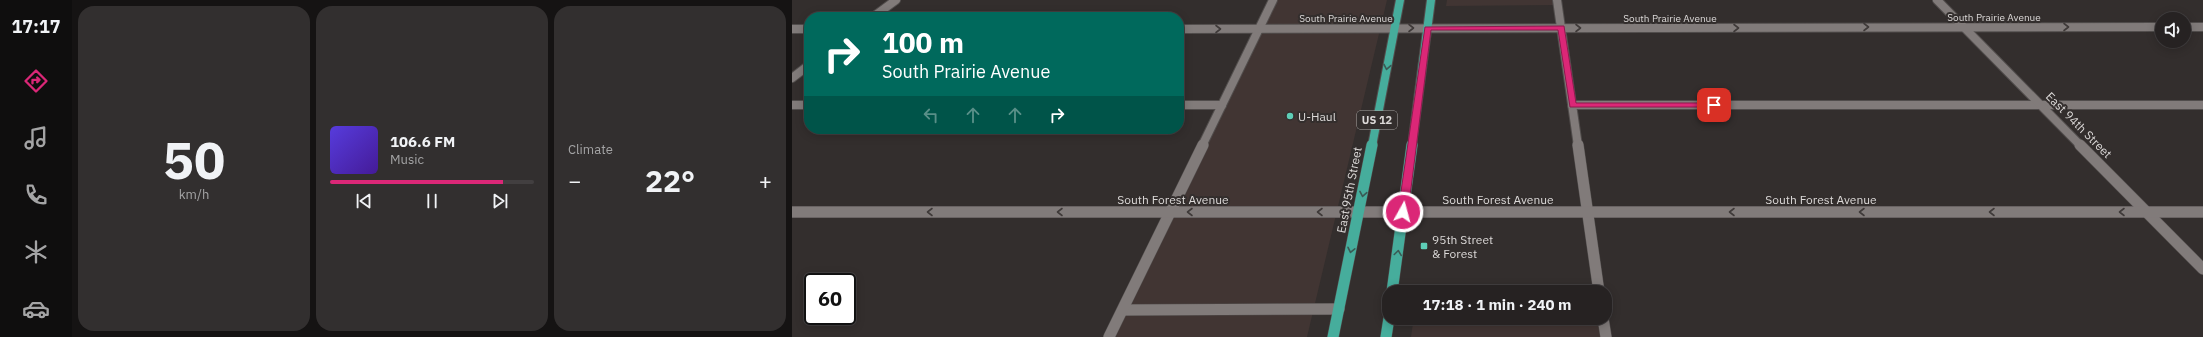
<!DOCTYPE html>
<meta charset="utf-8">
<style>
body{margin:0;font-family:"IBM Plex Sans",sans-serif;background:#322f2f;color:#f1f3f6;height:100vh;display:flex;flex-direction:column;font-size:15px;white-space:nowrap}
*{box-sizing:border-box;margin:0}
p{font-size:13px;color:#a4a4a5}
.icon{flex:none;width:22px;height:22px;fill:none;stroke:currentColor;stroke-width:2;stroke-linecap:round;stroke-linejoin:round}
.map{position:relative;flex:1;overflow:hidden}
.side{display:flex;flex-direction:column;gap:6px;padding:6px;background:#151313;width:720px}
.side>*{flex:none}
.guide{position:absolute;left:12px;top:12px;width:380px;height:122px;border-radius:16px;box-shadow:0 2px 10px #0003,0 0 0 1px #423f40;background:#00695c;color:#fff;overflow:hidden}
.fabs{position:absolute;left:1363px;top:12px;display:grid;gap:8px}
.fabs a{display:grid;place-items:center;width:36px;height:36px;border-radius:50%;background:#262222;box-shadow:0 2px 10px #0003,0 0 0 1px #423f40;font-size:20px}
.speed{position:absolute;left:12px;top:273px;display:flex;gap:8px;font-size:20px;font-weight:700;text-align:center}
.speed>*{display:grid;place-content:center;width:52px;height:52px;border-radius:50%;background:#262222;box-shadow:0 2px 10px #0003,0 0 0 1px #423f40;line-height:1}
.speed .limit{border:2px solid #111;border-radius:6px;background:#fff;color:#111}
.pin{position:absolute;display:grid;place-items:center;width:34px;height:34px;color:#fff;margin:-17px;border-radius:8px;box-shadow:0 2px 6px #0006}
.me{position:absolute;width:44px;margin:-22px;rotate:7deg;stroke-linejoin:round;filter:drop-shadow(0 0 3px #0008)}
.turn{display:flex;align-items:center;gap:14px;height:84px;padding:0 12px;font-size:18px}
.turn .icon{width:52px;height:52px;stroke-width:2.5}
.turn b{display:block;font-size:28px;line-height:34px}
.lanes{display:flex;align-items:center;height:38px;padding:0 12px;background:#0003;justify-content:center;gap:20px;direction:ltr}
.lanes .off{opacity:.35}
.big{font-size:30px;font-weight:700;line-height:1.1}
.side .card{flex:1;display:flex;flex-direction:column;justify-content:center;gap:6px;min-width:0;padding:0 14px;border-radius:16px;background:#322f2f}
.side .dial{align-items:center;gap:0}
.dial b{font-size:52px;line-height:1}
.song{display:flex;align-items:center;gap:12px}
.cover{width:48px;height:48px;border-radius:6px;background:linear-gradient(135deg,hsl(250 70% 55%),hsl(260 70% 35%))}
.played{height:4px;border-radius:2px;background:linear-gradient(90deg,#db2777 85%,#423f40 85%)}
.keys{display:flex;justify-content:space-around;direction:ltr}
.heat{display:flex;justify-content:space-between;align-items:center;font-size:22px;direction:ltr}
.side .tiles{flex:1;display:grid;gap:6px;grid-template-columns:repeat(3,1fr)}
.trip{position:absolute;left:590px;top:285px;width:230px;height:40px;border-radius:16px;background:#262222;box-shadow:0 2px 10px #0003,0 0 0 1px #423f40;font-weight:700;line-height:40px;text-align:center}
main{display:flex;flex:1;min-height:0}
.menu{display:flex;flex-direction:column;width:72px;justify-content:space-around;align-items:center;background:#0f0e0e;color:#a4a4a5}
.menu .icon{width:28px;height:28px}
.menu .current{color:#db2777}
.menu b{font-size:18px;color:#f1f3f6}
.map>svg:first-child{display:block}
.built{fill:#413533}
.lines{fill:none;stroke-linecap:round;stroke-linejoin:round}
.service-far1-casing{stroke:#514d4c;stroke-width:10}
.service-casing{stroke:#514d4c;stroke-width:12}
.minor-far1-casing{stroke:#514d4c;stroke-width:10}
.minor-casing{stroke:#514d4c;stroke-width:12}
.primary-far1-casing{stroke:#514d4c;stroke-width:10}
.primary-casing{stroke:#514d4c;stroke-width:12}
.service-far1{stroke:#817b7a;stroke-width:8}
.service{stroke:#817b7a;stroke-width:11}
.minor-far1{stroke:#817b7a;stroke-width:8}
.minor{stroke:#817b7a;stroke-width:11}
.primary-far1{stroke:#46ad9c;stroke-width:8}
.primary{stroke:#46ad9c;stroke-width:11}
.oneway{stroke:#3f3a39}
.oneway2{stroke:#3a5a54}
.route{fill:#db2777;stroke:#8e194d}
.poi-dot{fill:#5eceb7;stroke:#332e2d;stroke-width:1.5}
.labels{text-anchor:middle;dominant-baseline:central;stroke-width:4;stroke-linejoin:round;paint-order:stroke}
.far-street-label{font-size:10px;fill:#dcd9d8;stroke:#332e2d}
.shield{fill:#332e2d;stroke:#a9a6a5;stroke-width:1}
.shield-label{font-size:11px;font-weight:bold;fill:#dcd9d8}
.poi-label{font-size:12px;fill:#dcd9d8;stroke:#332e2d;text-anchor:start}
.street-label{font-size:12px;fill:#dcd9d8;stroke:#332e2d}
</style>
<main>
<nav class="menu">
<b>17:17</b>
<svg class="icon current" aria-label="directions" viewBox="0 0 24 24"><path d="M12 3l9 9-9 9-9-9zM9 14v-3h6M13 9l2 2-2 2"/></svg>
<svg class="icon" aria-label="music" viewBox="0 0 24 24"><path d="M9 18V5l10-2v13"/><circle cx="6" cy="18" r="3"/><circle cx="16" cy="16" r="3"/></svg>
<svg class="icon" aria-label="phone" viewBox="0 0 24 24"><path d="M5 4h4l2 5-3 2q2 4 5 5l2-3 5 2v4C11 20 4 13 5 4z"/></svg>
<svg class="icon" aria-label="climate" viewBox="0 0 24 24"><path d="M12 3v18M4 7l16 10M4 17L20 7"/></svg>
<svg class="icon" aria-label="car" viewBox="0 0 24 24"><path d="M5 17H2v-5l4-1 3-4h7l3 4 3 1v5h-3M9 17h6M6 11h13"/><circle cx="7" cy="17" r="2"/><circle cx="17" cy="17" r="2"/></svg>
</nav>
<section class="side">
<div class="tiles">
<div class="card dial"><b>50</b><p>km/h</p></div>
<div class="card">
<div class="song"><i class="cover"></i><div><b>106.6 FM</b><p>Music</p></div></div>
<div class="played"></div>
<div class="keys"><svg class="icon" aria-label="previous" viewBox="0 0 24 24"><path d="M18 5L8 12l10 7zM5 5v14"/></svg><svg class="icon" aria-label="pause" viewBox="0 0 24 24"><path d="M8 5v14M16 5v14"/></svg><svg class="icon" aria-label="next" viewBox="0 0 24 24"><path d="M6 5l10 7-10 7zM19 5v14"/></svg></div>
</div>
<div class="card"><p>Climate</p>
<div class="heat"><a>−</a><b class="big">22°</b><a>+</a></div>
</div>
</div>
</section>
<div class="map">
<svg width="1411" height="337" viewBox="0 0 1411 337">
<rect width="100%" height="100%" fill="#332e2d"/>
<g class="built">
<polygon points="479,0 595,0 515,337 314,337"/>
<polygon points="655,0 765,0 766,5 654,6"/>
<polygon points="621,323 812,325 814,337 619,337"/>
</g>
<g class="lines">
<g class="service-far1-casing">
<g id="service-far1">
<polyline points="765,0 786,146"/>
<polyline points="0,105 17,105"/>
<polyline points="387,105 430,105"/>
<polyline points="780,105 1411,105"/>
<polyline points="410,146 481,0"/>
</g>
</g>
<g class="service-casing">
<g id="service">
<polyline points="786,145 807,292"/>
<polyline points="331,310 547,309"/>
<polyline points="811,318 814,337"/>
<polyline points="317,337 411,145"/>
</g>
</g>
<g class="minor-far1-casing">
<g id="minor-far1">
<polyline points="1145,0 1289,146"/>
<polyline points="81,17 104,0"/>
<polyline points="1392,27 1411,27"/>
<polyline points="0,29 17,29"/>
<polyline points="387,29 1370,27"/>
<polyline points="0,78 17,65"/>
</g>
</g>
<g class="minor-casing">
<g id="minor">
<polyline points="1288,145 1411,269"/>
<polyline points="0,212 1411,212"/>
</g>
</g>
<g class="primary-far1-casing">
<g id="primary-far1">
<polyline points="580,146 608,0"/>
<polyline points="620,146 639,0"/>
</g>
</g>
<g class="primary-casing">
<g id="primary">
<polyline points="600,292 620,145"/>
<polyline points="541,337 580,145"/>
<polyline points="594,337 597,318"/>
</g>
</g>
<use href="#service-far1" class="service-far1"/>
<use href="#service" class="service"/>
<use href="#minor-far1" class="minor-far1"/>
<use href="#minor" class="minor"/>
<use href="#primary-far1" class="primary-far1"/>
<use href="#primary" class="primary"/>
</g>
<defs><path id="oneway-chevron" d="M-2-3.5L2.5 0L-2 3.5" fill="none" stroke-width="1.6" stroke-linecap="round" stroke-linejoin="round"/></defs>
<g class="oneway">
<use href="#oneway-chevron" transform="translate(1074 27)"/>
<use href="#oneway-chevron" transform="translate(1274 27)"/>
<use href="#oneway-chevron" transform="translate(619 28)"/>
<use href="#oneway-chevron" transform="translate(786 28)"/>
<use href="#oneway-chevron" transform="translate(944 28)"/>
<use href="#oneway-chevron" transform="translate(426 29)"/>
<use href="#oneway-chevron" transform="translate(138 212) rotate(180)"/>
<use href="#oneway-chevron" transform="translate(268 212) rotate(180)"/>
<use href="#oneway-chevron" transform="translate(398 212) rotate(180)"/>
<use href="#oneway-chevron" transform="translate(528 212) rotate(180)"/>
<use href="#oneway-chevron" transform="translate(940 212) rotate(180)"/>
<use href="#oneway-chevron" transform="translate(1070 212) rotate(180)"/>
<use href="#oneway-chevron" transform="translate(1200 212) rotate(180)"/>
<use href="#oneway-chevron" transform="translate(1330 212) rotate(180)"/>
</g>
<g class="oneway2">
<use href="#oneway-chevron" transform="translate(595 67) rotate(101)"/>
<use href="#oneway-chevron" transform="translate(571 194) rotate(100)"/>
<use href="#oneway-chevron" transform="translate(559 250) rotate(102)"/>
<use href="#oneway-chevron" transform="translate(606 253) rotate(-82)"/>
</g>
<polygon class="route" points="772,26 784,103 922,103 926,105 922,107 778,107 766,30 639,30 616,212 614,214 608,214 606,212 633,27"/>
<g class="poi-dot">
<circle cx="498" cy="116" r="4"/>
<rect x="628" y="242" width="8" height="8" rx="2"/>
</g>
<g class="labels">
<g class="far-street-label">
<text x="1202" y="17">South Prairie Avenue</text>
<text x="554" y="18">South Prairie Avenue</text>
<text x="878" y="18">South Prairie Avenue</text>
</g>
<rect class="shield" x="565" y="111" width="40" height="18" rx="3"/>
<g class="shield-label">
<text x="585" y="120">US 12</text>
</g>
<g class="poi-label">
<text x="506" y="116">U-Haul</text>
<text x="640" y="239">95th Street<tspan x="640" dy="14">&amp; Forest</tspan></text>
</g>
<g class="street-label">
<text transform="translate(1287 125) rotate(45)">East 94th Street</text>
<text transform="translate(557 190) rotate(-79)">East 95th Street</text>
<text x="381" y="199">South Forest Avenue</text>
<text x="706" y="199">South Forest Avenue</text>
<text x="1029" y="199">South Forest Avenue</text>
</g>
</g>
</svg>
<div class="fabs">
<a><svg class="icon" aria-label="sound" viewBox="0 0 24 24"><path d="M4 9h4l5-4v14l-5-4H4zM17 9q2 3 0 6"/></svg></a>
</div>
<div class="speed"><div class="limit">60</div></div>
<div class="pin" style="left:922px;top:105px;background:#d93025"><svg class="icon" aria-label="arrive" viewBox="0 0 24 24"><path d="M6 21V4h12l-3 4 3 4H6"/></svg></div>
<svg class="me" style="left:611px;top:212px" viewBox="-20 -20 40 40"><circle r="17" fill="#db2777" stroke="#fff" stroke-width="3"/><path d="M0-11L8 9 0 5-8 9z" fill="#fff"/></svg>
<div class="trip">17:18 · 1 min · 240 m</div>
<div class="guide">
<div class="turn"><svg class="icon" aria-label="right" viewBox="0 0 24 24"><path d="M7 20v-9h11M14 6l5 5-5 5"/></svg><div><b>100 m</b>South Prairie Avenue</div></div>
<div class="lanes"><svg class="icon off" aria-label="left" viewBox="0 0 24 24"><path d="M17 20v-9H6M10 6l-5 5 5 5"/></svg><svg class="icon off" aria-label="ahead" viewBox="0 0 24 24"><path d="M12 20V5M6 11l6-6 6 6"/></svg><svg class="icon off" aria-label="ahead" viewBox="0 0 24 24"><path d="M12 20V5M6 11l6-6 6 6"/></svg><svg class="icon" aria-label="right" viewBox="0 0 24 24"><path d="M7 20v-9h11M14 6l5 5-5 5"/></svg></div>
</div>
</div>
</main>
